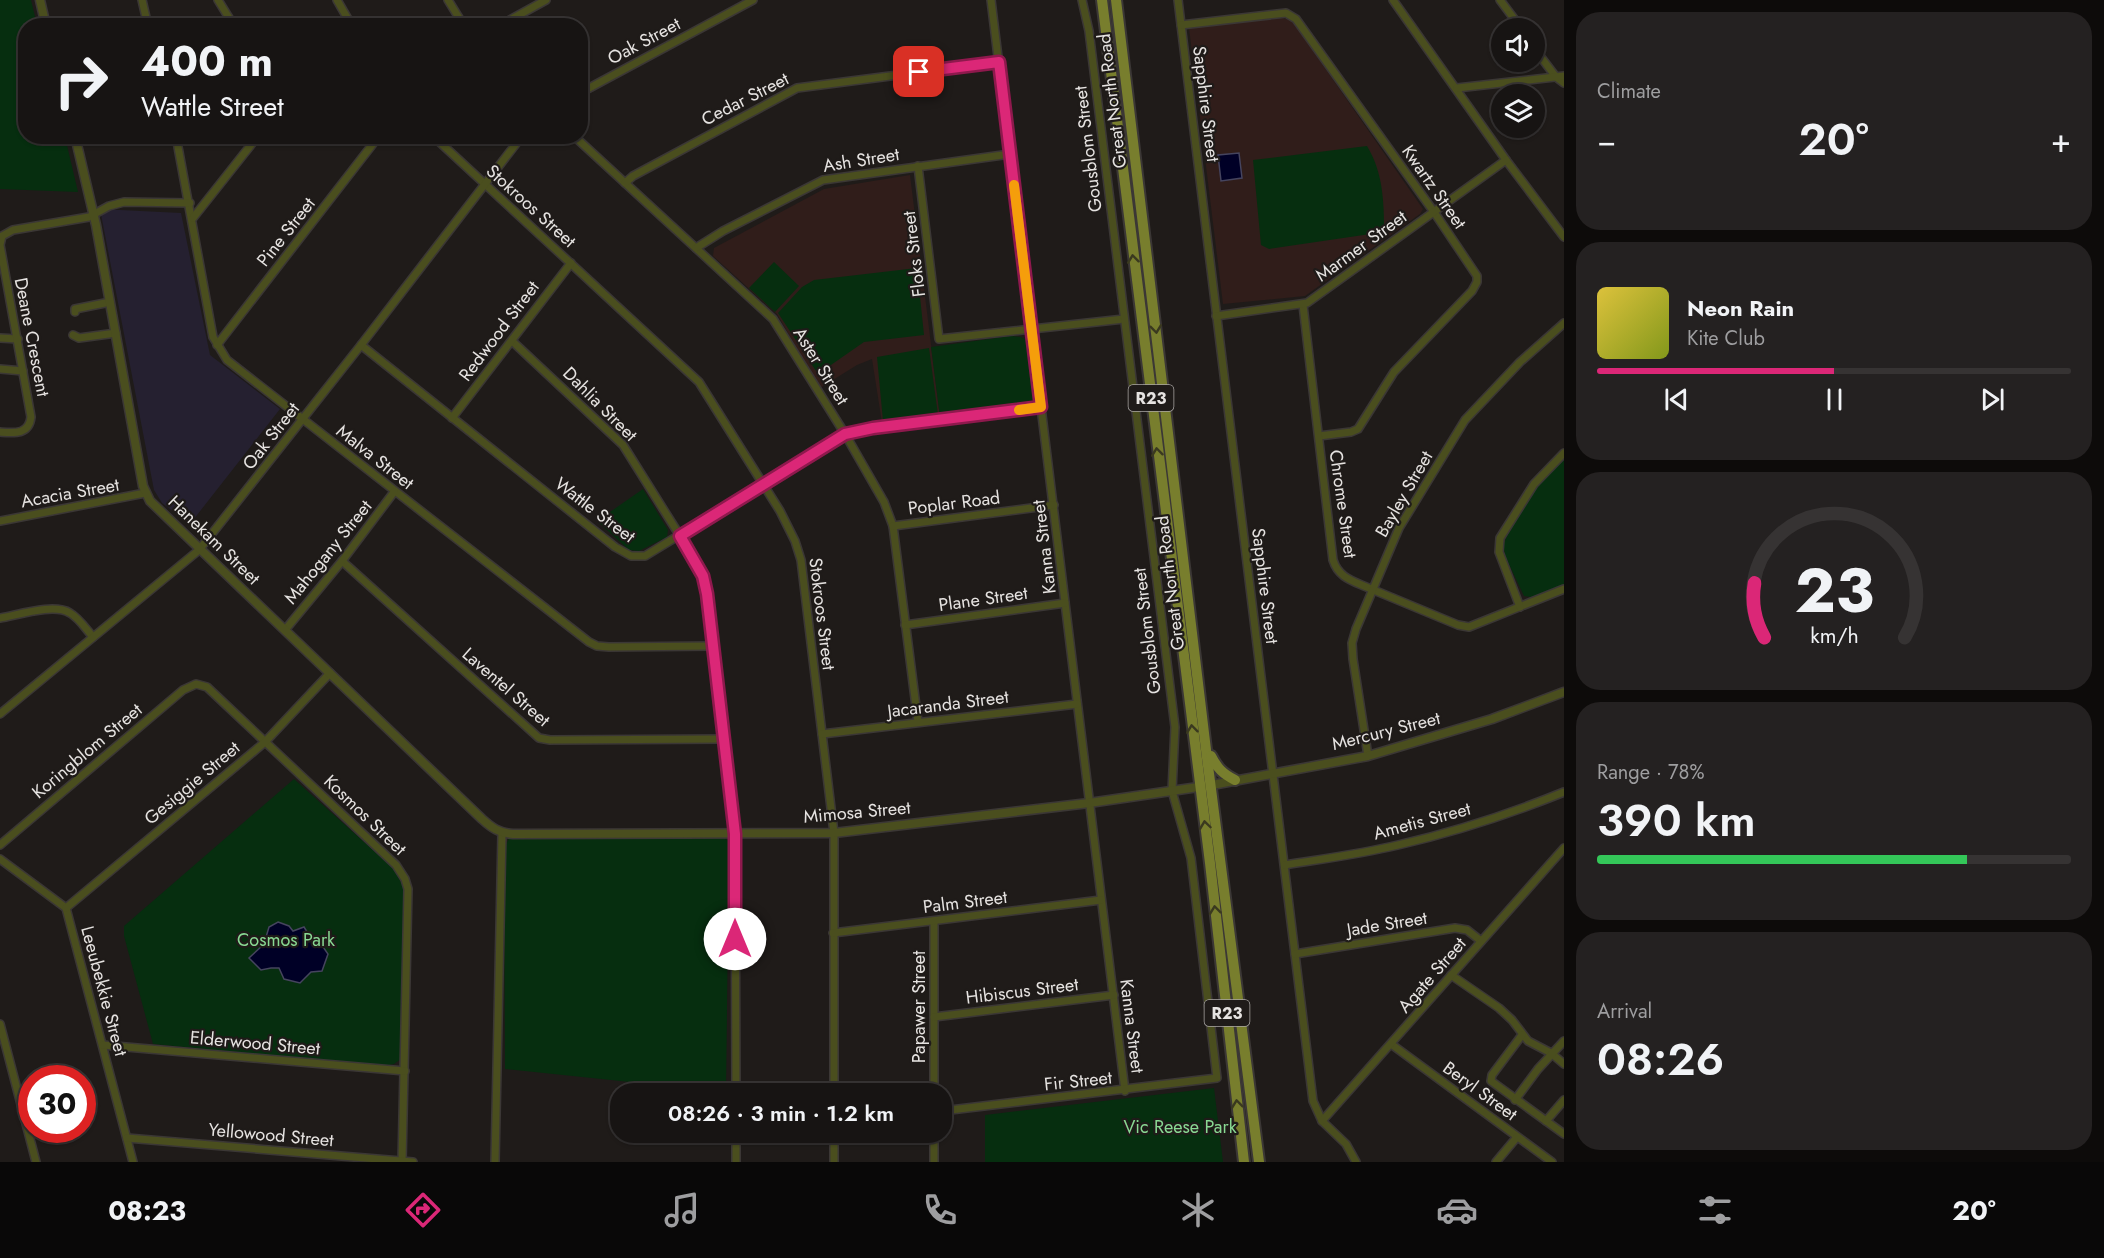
<!DOCTYPE html>
<meta charset="utf-8">
<style>
body{margin:0;font-family:Jost,sans-serif;background:#242121;color:#f1f3f6;height:100vh;display:flex;flex-direction:column;font-size:22px;white-space:nowrap}
*{box-sizing:border-box;margin:0}
p{font-size:20px;color:#9e9ea0}
.icon{flex:none;width:33px;height:33px;fill:none;stroke:currentColor;stroke-width:2;stroke-linecap:round;stroke-linejoin:round}
.map{position:relative;flex:1;overflow:hidden}
.details{display:flex;flex-direction:column;gap:12px;padding:12px;background:#0d0b0a;width:540px}
.details>*{flex:none}
.hud{position:absolute;left:18px;top:18px;width:570px;height:126px;border-radius:24px;box-shadow:0 2px 4px #0004,0 0 0 2px #363333;background:#171413;color:#f1f3f6;overflow:hidden}
.buttons{position:absolute;left:1491px;top:18px;display:grid;gap:12px}
.buttons a{display:grid;place-items:center;width:54px;height:54px;border-radius:50%;background:#171413;box-shadow:0 2px 4px #0004,0 0 0 2px #363333;font-size:30px}
.speed{position:absolute;left:18px;top:1065px;display:flex;gap:12px;font-size:30px;font-weight:700;text-align:center}
.speed>*{display:grid;place-content:center;width:78px;height:78px;border-radius:50%;background:#171413;box-shadow:0 2px 4px #0004,0 0 0 2px #363333;line-height:1}
.speed .limit{border:9px solid #d22;background:#fff;color:#111}
.pin{position:absolute;display:grid;place-items:center;width:51px;height:51px;color:#fff;margin:-26px;border-radius:12px;box-shadow:0 3px 9px #0006}
.me{position:absolute;width:66px;margin:-33px;rotate:0deg;stroke-linejoin:round;filter:drop-shadow(0 0 4px #0008)}
.turn{display:flex;align-items:center;gap:21px;height:126px;padding:0 24px;font-size:27px}
.turn .icon{width:78px;height:78px;stroke-width:2.5}
.turn b{display:block;font-size:42px;line-height:51px}
.big{font-size:45px;font-weight:600;line-height:1.1}
.details .widget{flex:1;display:flex;flex-direction:column;justify-content:center;gap:9px;min-width:0;padding:0 21px;border-radius:24px;background:#242121}
.details .dial{align-items:center;gap:0}
.dial svg{height:156px;overflow:visible;fill:none;stroke:#363333;stroke-width:7;stroke-linecap:round;text-anchor:middle}
.dial text{fill:#f1f3f6;stroke:none}
.song{display:flex;align-items:center;gap:18px}
.cover{width:72px;height:72px;border-radius:9px;background:linear-gradient(135deg,hsl(50 70% 55%),hsl(70 70% 35%))}
.played{height:6px;border-radius:3px;background:linear-gradient(90deg,#db2777 50%,#363333 50%)}
.keys{display:flex;justify-content:space-around;direction:ltr}
.heat{display:flex;justify-content:space-between;align-items:center;font-size:33px;direction:ltr}
.charge{height:9px;border-radius:4px;background:linear-gradient(90deg,#34c759 78%,#363333 0)}
.trip{position:absolute;left:610px;top:1083px;width:342px;height:60px;border-radius:24px;background:#171413;box-shadow:0 2px 4px #0004,0 0 0 2px #363333;font-weight:600;line-height:60px;text-align:center}
.dock{display:flex;height:96px;justify-content:space-around;align-items:center;background:#090808;color:#9e9ea0}
.dock .icon{width:42px;height:42px}
.dock .current{color:#db2777}
.dock b{font-size:27px;color:#f1f3f6}
main{display:flex;flex:1;min-height:0}
.map>svg:first-child{display:block}
.commercial{fill:#252030}
.education{fill:#301d1a}
.green{fill:#062e0f}
.water{fill:#000026;stroke:#45445e;stroke-width:1.5}
.lines{fill:none;stroke-linecap:round;stroke-linejoin:round}
.minor-casing{stroke:#3b3735;stroke-width:10}
.tertiary-casing{stroke:#3b3735;stroke-width:11}
.primary-casing{stroke:#3b3735;stroke-width:14}
.minor{stroke:#4a4e1e;stroke-width:7}
.tertiary{stroke:#4a4e1e;stroke-width:8}
.primary{stroke:#787e2d;stroke-width:10}
.oneway{stroke:#3a391f}
.route-casing{stroke:#8e194d;stroke-width:15}
.route{stroke:#db2777;stroke-width:10}
.slow{stroke:#f59e0b;stroke-width:10}
.labels{text-anchor:middle;dominant-baseline:central;stroke-width:4.5;stroke-linejoin:round;paint-order:stroke}
.shield{fill:#1f1b19;stroke:#aaa7a5;stroke-width:1.5}
.shield-label{font-size:16px;font-weight:bold;fill:#e6e3e1}
.street-label{font-size:18px;fill:#e6e3e1;stroke:#1f1b19}
.park-label{font-size:18px;fill:#89d993;stroke:#1f1b19}
</style>
<main>
<div class="map">
<svg width="1564" height="1162" viewBox="0 0 1564 1162">
<rect width="100%" height="100%" fill="#1f1b19"/>
<polygon class="commercial" points="100,209 181,213 210,355 280,409 190,524 162,503 154,490"/>
<g class="education">
<polygon points="1282,18 1291,20 1297,28 1423,209 1420,214 1305,296 1223,304 1189,28"/>
<polygon points="910,175 940,417 882,423 872,359 857,365 820,388 777,314 713,256 714,248 824,189"/>
</g>
<g class="green">
<polygon points="0,0 31,0 37,25 26,26 26,136 65,137 78,192 0,189"/>
<path d="M1367 146C1383 172 1384 202 1384 232L1269 249 1261 245 1253 160Z"/>
<polygon points="774,262 799,286 775,312 749,288"/>
<polygon points="917,268 924,335 864,342 818,374 778,313 802,287 814,280"/>
<polygon points="1011,336 1021,337 1028,341 1035,399 1033,405 940,417 931,347"/>
<polygon points="929,348 938,415 883,421 877,357"/>
<polygon points="1564,454 1564,585 1531,597 1524,596 1506,558 1503,546 1507,536 1536,486"/>
<polygon points="643,489 668,530 667,537 639,551 629,550 597,521"/>
<polygon points="294,779 393,868 404,887 401,1059 394,1064 383,1066 153,1044 124,936 124,926"/>
<polygon points="509,838 724,838 729,841 726,1092 505,1069 504,849"/>
<polygon points="1214,1088 1223,1162 985,1162 985,1115"/>
</g>
<g class="water">
<polygon points="1239,153 1242,178 1221,181 1218,155"/>
<polygon points="278,922 289,926 293,931 304,927 312,940 319,941 328,954 322,971 311,972 300,983 284,979 279,968 271,968 261,970 249,958 264,944 269,927"/>
</g>
<g class="lines">
<g class="minor-casing">
<g id="minor">
<polyline points="142,0 148,26"/>
<polyline points="218,0 234,26"/>
<polyline points="337,0 352,26"/>
<polyline points="448,0 464,26"/>
<polyline points="991,0 1125,1091"/>
<polyline points="1178,0 1313,1101 1322,1121 1346,1144 1356,1162"/>
<polyline points="1393,0 1506,160 1564,237"/>
<polyline points="1500,0 1521,28"/>
<polyline points="1181,25 1286,13 1296,19 1434,212 1477,276 1477,282 1472,291 1394,372 1358,429 1351,432 1319,436"/>
<polyline points="499,26 546,0"/>
<polyline points="1534,48 1556,77 1564,83"/>
<polyline points="1457,88 1564,76"/>
<polyline points="580,93 753,0"/>
<polyline points="176,136 213,337 227,360 589,642 597,646 609,647 713,646"/>
<polyline points="433,136 699,382 780,511 795,541 801,560 834,833 834,1094"/>
<polyline points="574,136 773,319 845,434 884,502 893,526 918,722"/>
<polyline points="918,166 939,339 1124,319"/>
<polyline points="625,183 633,176 797,88 999,62"/>
<polyline points="193,218 258,136"/>
<polyline points="696,248 723,231 823,180 1010,154"/>
<path d="M1303 305 1333 560C1338 576 1350 580 1364 586L1458 625 1469 627 1564 589"/>
<polyline points="75,312 75,309 110,302"/>
<polyline points="1216,316 1307,303 1506,160"/>
<polyline points="73,335 79,338 116,333"/>
<polyline points="0,338 18,339"/>
<polyline points="512,341 623,445 680,536 703,575 706,585 735,834 736,1094"/>
<polyline points="217,345 379,136"/>
<polyline points="361,345 615,547 631,556 645,556 845,434 873,428 1041,407"/>
<polyline points="0,369 23,371"/>
<polyline points="452,418 571,263"/>
<path d="M0 432C14 433 29 435 31 417L0 245 2 236 13 230 89 217 109 206 124 202 190 203"/>
<polyline points="0,521 145,493"/>
<polyline points="893,526 1054,505"/>
<polyline points="342,561 539,738 550,740 724,739"/>
<polyline points="1520,607 1499,552 1500,538 1534,484 1564,453"/>
<path d="M0 618C18 615 54 603 70 613 79 618 86 629 93 637"/>
<polyline points="905,625 1065,603"/>
<polyline points="285,630 342,561 394,492"/>
<polyline points="0,714 199,550 361,345 522,136"/>
<polyline points="822,734 1077,704"/>
<polyline points="1368,756 1353,659 1352,643 1356,629 1399,528 1465,420 1520,362 1564,323"/>
<polyline points="0,845 183,690 196,684 207,687 396,865 405,879 408,889 402,1162"/>
<polyline points="0,859 66,908 133,1162"/>
<path d="M1285 865C1322 859 1361 854 1398 845 1454 832 1510 814 1564 792"/>
<polyline points="66,908 265,742 330,673"/>
<polyline points="934,921 934,1094"/>
<polyline points="833,933 1101,900"/>
<polyline points="1295,954 1455,928 1467,930 1481,941"/>
<polyline points="1451,975 1499,1008 1512,1020 1528,1041 1551,1053 1564,1064"/>
<polyline points="934,1017 1114,995"/>
<polyline points="0,1024 36,1162"/>
<polyline points="1522,1035 1492,1075 1491,1081 1564,1134"/>
<polyline points="1391,1044 1552,1162"/>
<polyline points="103,1045 405,1071"/>
<polyline points="1515,1100 1538,1069 1564,1041"/>
<polyline points="942,1111 1217,1078 1191,858 1172,791 1175,727 1089,31 1082,0"/>
<polyline points="1322,1121 1564,848"/>
<polyline points="1546,1121 1564,1100"/>
<polyline points="934,1132 934,1162"/>
<polyline points="127,1138 413,1162"/>
<polyline points="495,1162 502,833"/>
<polyline points="736,1162 736,1132"/>
<polyline points="834,1162 834,1132"/>
<polyline points="1496,1162 1517,1137"/>
</g>
</g>
<g class="tertiary-casing">
<g id="tertiary">
<polyline points="40,0 46,26"/>
<path d="M75 136 96 225 143 486 150 501 482 819C492 828 499 833 513 834L834 833 1089 803 1212 785 1368 756 1492 719 1564 692"/>
</g>
</g>
<g class="primary-casing">
<g id="primary">
<polyline points="1102,0 1210,863 1244,1162"/>
<polyline points="1116,0 1207,758 1259,1162"/>
<path d="M1211 756C1217 768 1223 774 1235 780"/>
</g>
</g>
<use href="#minor" class="minor"/>
<use href="#tertiary" class="tertiary"/>
<use href="#primary" class="primary"/>
</g>
<defs><path id="oneway-chevron" d="M-2-3.5L2.5 0L-2 3.5" fill="none" stroke-width="1.6" stroke-linecap="round" stroke-linejoin="round" transform="scale(1.5)"/></defs>
<g class="oneway">
<use href="#oneway-chevron" transform="translate(1133 259) rotate(-97)"/>
<use href="#oneway-chevron" transform="translate(1156 329) rotate(83)"/>
<use href="#oneway-chevron" transform="translate(1157 452) rotate(-97)"/>
<use href="#oneway-chevron" transform="translate(1192 729) rotate(-97)"/>
<use href="#oneway-chevron" transform="translate(1205 825) rotate(-98)"/>
<use href="#oneway-chevron" transform="translate(1215 910) rotate(-97)"/>
<use href="#oneway-chevron" transform="translate(1237 1104) rotate(-97)"/>
</g>
<g class="lines">
<g class="route-casing">
<polyline id="route" points="735,939 735,834 707,594 703,576 680,536 845,434 873,428 1041,407 999,62 919,72"/>
</g>
<use href="#route" class="route"/>
<polyline class="slow" points="1014,185 1041,407 1019,410"/>
</g>
<g class="labels">
<g class="shield">
<rect x="1128.5" y="385" width="45" height="26" rx="4.5"/>
<rect x="1204.5" y="1000" width="45" height="26" rx="4.5"/>
</g>
<g class="shield-label">
<text x="1151" y="398">R23</text>
<text x="1227" y="1013">R23</text>
</g>
<g class="street-label">
<text transform="translate(644 41) rotate(-28)">Oak Street</text>
<text transform="translate(745 99) rotate(-27)">Cedar Street</text>
<text transform="translate(1112 101) rotate(-97)">Great North Road</text>
<text transform="translate(1206 104) rotate(83)">Sapphire Street</text>
<text transform="translate(1088 149) rotate(-97)">Gousblom Street</text>
<text transform="translate(861 160) rotate(-9)">Ash Street</text>
<text transform="translate(1434 187) rotate(55)">Kwartz Street</text>
<text transform="translate(531 206) rotate(42)">Stokroos Street</text>
<text transform="translate(286 232) rotate(-52)">Pine Street</text>
<text transform="translate(1361 246) rotate(-36)">Marmer Street</text>
<text transform="translate(914 254) rotate(-97)">Floks Street</text>
<text transform="translate(499 331) rotate(-53)">Redwood Street</text>
<text transform="translate(32 337) rotate(79)">Deane Crescent</text>
<text transform="translate(821 366) rotate(58)">Aster Street</text>
<text transform="translate(600 404) rotate(45)">Dahlia Street</text>
<text transform="translate(271 436) rotate(-52)">Oak Street</text>
<text transform="translate(375 457) rotate(38)">Malva Street</text>
<text transform="translate(70 493) rotate(-10)">Acacia Street</text>
<text transform="translate(1404 494) rotate(-60)">Bayley Street</text>
<text transform="translate(954 503) rotate(-7)">Poplar Road</text>
<text transform="translate(1343 504) rotate(82)">Chrome Street</text>
<text transform="translate(595 510) rotate(37)">Wattle Street</text>
<text transform="translate(214 540) rotate(44)">Hanekam Street</text>
<text transform="translate(1044 547) rotate(-97)">Kanna Street</text>
<text transform="translate(328 552) rotate(-51)">Mahogany Street</text>
<text transform="translate(1170 583) rotate(-97)">Great North Road</text>
<text transform="translate(1265 586) rotate(83)">Sapphire Street</text>
<text transform="translate(983 599) rotate(-8)">Plane Street</text>
<text transform="translate(822 614) rotate(83)">Stokroos Street</text>
<text transform="translate(1147 631) rotate(-97)">Gousblom Street</text>
<text transform="translate(506 687) rotate(41)">Laventel Street</text>
<text transform="translate(948 704) rotate(-7)">Jacaranda Street</text>
<text transform="translate(1386 731) rotate(-14)">Mercury Street</text>
<text transform="translate(87 751) rotate(-40)">Koringblom Street</text>
<text transform="translate(192 783) rotate(-40)">Gesiggie Street</text>
<text transform="translate(857 812) rotate(-5)">Mimosa Street</text>
<text transform="translate(365 815) rotate(44)">Kosmos Street</text>
<text transform="translate(1422 821) rotate(-15)">Ametis Street</text>
<text transform="translate(965 902) rotate(-7)">Palm Street</text>
<text transform="translate(1387 924) rotate(-9)">Jade Street</text>
<text transform="translate(1432 975) rotate(-49)">Agate Street</text>
<text transform="translate(104 991) rotate(75)">Leeubekkie Street</text>
<text transform="translate(1022 991) rotate(-7)">Hibiscus Street</text>
<text transform="translate(919 1007) rotate(-90)">Papawer Street</text>
<text transform="translate(1132 1026) rotate(83)">Kanna Street</text>
<text transform="translate(255 1043) rotate(5)">Elderwood Street</text>
<text transform="translate(1078 1081) rotate(-6)">Fir Street</text>
<text transform="translate(1480 1091) rotate(36)">Beryl Street</text>
<text transform="translate(271 1135) rotate(5)">Yellowood Street</text>
</g>
<g class="park-label">
<text x="286" y="940">Cosmos Park</text>
<text x="1180" y="1127">Vic Reese Park</text>
</g>
</g>
</svg>
<div class="buttons">
<a><svg class="icon" aria-label="sound" viewBox="0 0 24 24"><path d="M4 9h4l5-4v14l-5-4H4zM17 9q2 3 0 6"/></svg></a>
<a><svg class="icon" aria-label="layers" viewBox="0 0 24 24"><path d="M12 4l9 5-9 5-9-5zM3 14l9 5 9-5"/></svg></a>
</div>
<div class="speed"><div class="limit">30</div></div>
<div class="pin" style="left:919px;top:72px;background:#d93025"><svg class="icon" aria-label="arrive" viewBox="0 0 24 24"><path d="M6 21V4h12l-3 4 3 4H6"/></svg></div>
<svg class="me" style="left:735px;top:939px" viewBox="-20 -20 40 40"><circle r="19" fill="#fff"/><path d="M0-13L10 11 0 6-10 11z" fill="#db2777"/></svg>
<div class="trip">08:26 · 3 min · 1.2 km</div>
<div class="hud">
<div class="turn"><svg class="icon" aria-label="right" viewBox="0 0 24 24"><path d="M7 20v-9h11M14 6l5 5-5 5"/></svg><div><b>400 m</b>Wattle Street</div></div>
</div>
</div>
<section class="details">
<div class="widget"><p>Climate</p>
<div class="heat"><a>−</a><b class="big">20°</b><a>+</a></div>
</div>
<div class="widget">
<div class="song"><i class="cover"></i><div><b>Neon Rain</b><p>Kite Club</p></div></div>
<div class="played"></div>
<div class="keys"><svg class="icon" aria-label="previous" viewBox="0 0 24 24"><path d="M18 5L8 12l10 7zM5 5v14"/></svg><svg class="icon" aria-label="pause" viewBox="0 0 24 24"><path d="M8 5v14M16 5v14"/></svg><svg class="icon" aria-label="next" viewBox="0 0 24 24"><path d="M6 5l10 7-10 7zM19 5v14"/></svg></div>
</div>
<div class="widget dial"><svg viewBox="0 0 100 80">
<path d="M14 69A42 42 0 1 1 86 69"/>
<path d="M14 69A42 42 0 0 1 9 41" stroke="#db2777"/>
<text x="50" y="56" font-size="32" font-weight="700">23</text>
<text x="50" y="72" font-size="11">km/h</text>
</svg></div>
<div class="widget"><p>Range · 78%</p><b class="big">390 km</b><div class="charge"></div></div>
<div class="widget"><p>Arrival</p><b class="big">08:26</b></div>
</section>
</main>
<nav class="dock">
<b>08:23</b>
<svg class="icon current" aria-label="directions" viewBox="0 0 24 24"><path d="M12 3l9 9-9 9-9-9zM9 14v-3h6M13 9l2 2-2 2"/></svg>
<svg class="icon" aria-label="music" viewBox="0 0 24 24"><path d="M9 18V5l10-2v13"/><circle cx="6" cy="18" r="3"/><circle cx="16" cy="16" r="3"/></svg>
<svg class="icon" aria-label="phone" viewBox="0 0 24 24"><path d="M5 4h4l2 5-3 2q2 4 5 5l2-3 5 2v4C11 20 4 13 5 4z"/></svg>
<svg class="icon" aria-label="climate" viewBox="0 0 24 24"><path d="M12 3v18M4 7l16 10M4 17L20 7"/></svg>
<svg class="icon" aria-label="car" viewBox="0 0 24 24"><path d="M5 17H2v-5l4-1 3-4h7l3 4 3 1v5h-3M9 17h6M6 11h13"/><circle cx="7" cy="17" r="2"/><circle cx="17" cy="17" r="2"/></svg>
<svg class="icon" aria-label="filters" viewBox="0 0 24 24"><path d="M4 7h16M4 17h16"/><circle cx="9" cy="7" r="2"/><circle cx="15" cy="17" r="2"/></svg>
<b>20°</b>
</nav>
